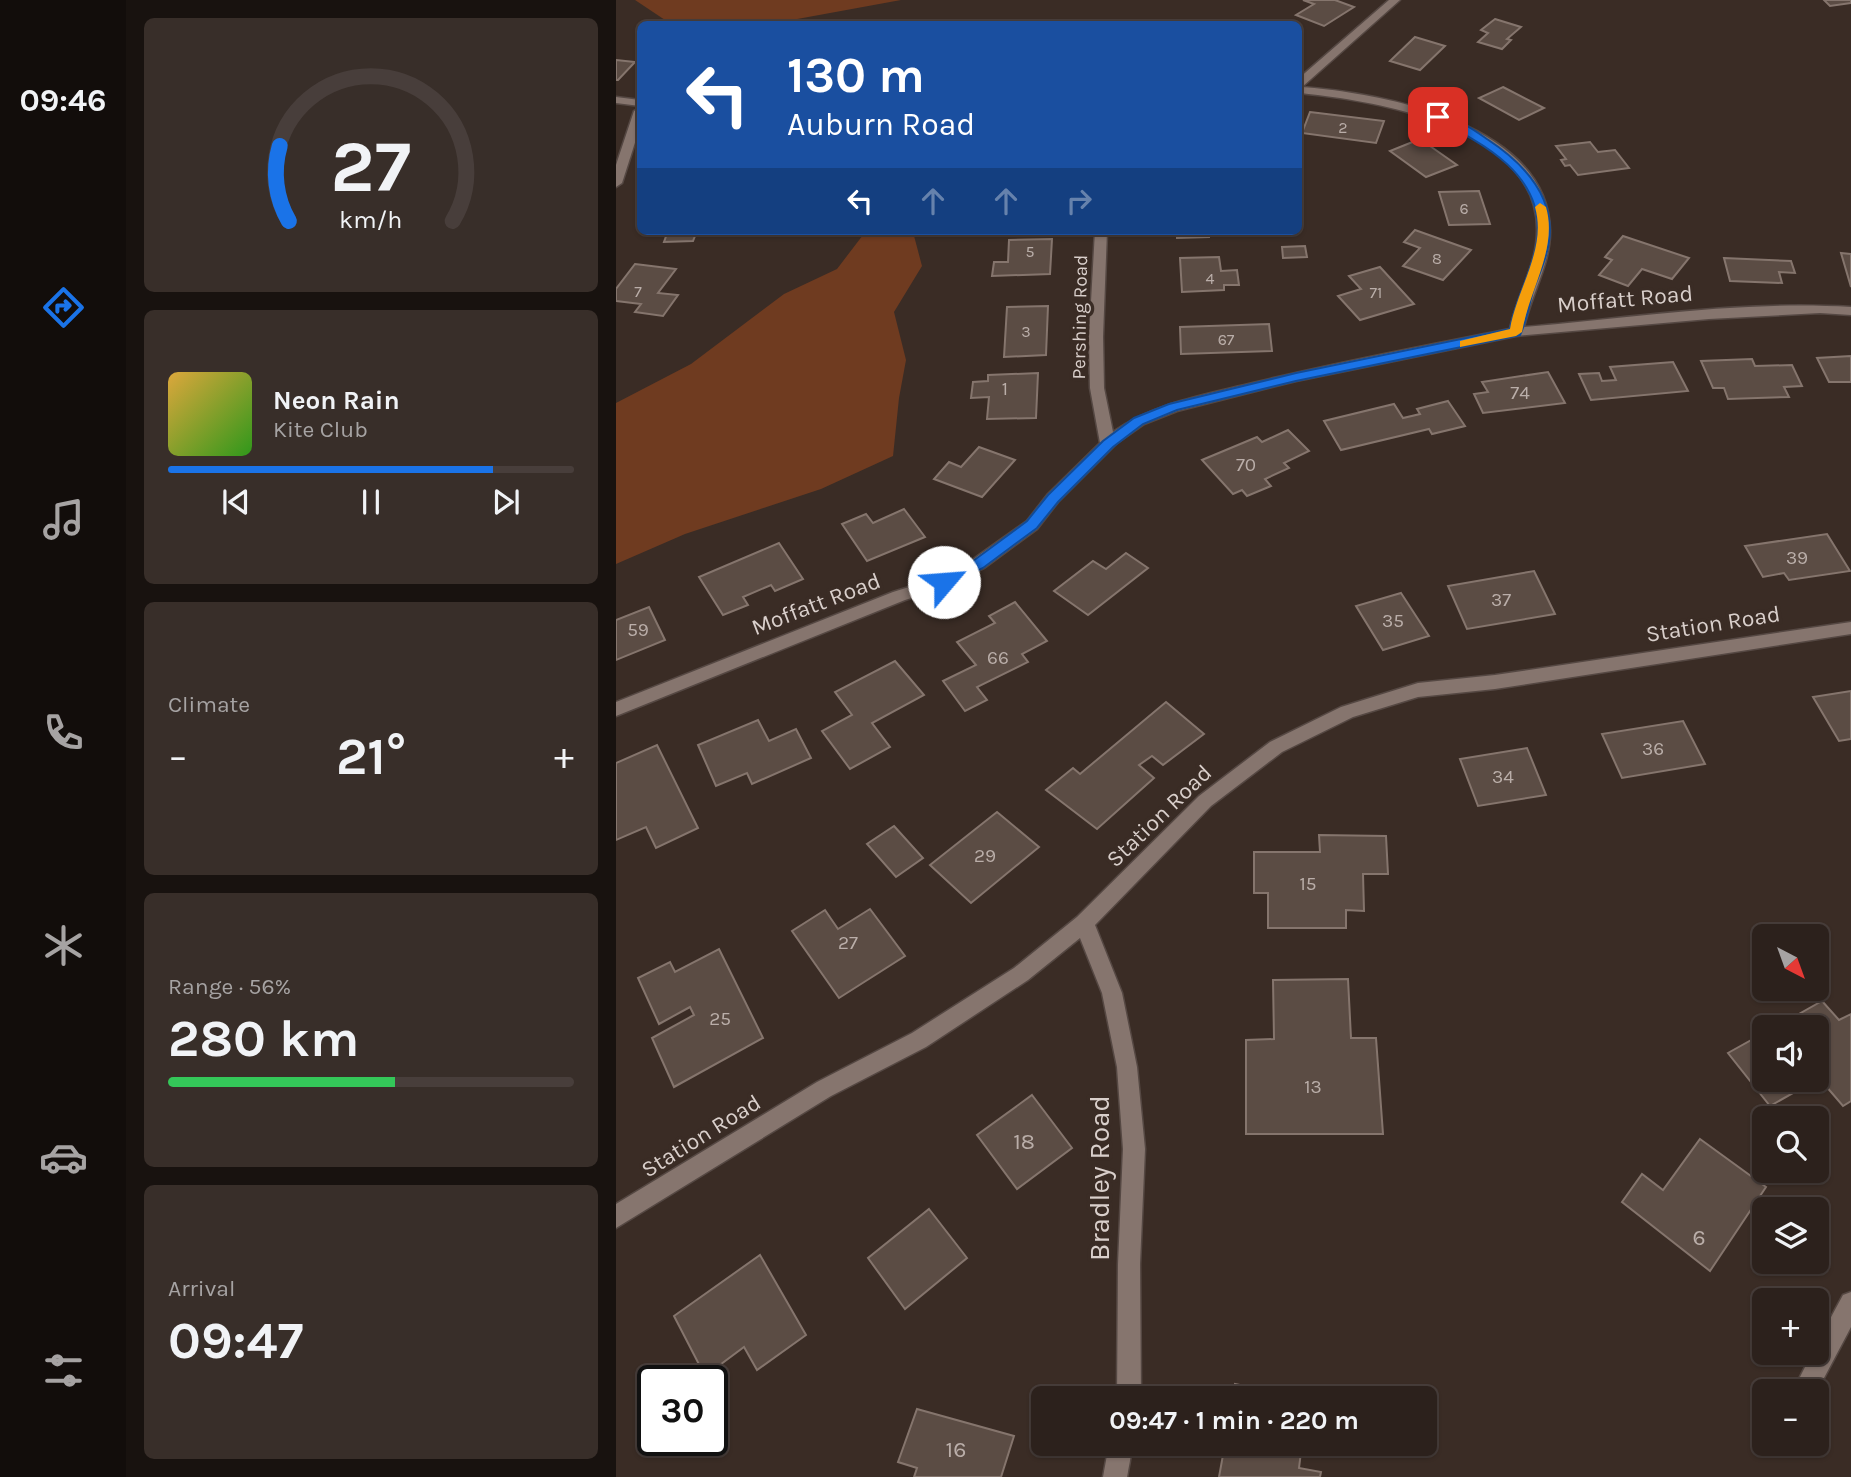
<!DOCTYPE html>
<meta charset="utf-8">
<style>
body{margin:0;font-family:Karla,sans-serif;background:#382e29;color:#f1f3f6;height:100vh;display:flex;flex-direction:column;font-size:26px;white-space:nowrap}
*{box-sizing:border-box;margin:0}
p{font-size:23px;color:#a6a3a3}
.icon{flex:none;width:38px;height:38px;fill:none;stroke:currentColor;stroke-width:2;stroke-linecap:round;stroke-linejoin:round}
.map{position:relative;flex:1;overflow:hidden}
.details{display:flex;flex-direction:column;gap:18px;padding:18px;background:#18120f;width:490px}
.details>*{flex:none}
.top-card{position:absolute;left:21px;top:21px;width:665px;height:214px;border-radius:10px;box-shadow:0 2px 5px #0004,0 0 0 2px #483e3b;background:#1a4fa0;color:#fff;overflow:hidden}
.needle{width:46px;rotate:139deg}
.buttons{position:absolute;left:1136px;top:924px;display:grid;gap:14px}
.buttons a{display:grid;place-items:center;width:77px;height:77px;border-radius:10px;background:#2c211c;box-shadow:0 2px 5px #0004,0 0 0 2px #483e3b;font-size:35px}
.speed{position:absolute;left:21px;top:1365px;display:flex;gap:14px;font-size:35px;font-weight:700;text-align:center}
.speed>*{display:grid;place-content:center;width:91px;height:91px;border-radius:50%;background:#2c211c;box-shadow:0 2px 5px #0004,0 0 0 2px #483e3b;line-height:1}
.speed .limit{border:4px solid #111;border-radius:10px;background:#fff;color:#111}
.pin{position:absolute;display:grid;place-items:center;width:60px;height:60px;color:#fff;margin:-30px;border-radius:14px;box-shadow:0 4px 10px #0006}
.me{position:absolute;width:77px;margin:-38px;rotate:63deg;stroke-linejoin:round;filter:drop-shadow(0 0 5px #0008)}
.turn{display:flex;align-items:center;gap:24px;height:147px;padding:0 35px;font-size:32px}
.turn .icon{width:91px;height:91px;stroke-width:2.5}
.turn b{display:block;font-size:49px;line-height:60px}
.lanes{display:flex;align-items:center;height:66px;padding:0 35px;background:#0003;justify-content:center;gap:35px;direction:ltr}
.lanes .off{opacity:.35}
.big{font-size:52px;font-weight:700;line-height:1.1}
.details .card{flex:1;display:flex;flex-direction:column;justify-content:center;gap:10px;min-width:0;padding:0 24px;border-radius:10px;background:#382e29}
.details .dial{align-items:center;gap:0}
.dial svg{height:182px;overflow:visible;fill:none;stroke:#483e3b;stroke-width:7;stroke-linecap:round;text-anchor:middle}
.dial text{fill:#f1f3f6;stroke:none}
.song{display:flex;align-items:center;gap:21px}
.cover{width:84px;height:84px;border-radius:10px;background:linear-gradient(135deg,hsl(40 70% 55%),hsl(110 70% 35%))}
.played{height:7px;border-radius:4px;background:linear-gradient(90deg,#1a73e8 80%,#483e3b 80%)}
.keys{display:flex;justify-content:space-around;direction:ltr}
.heat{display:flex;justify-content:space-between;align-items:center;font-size:38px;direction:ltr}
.charge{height:10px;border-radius:5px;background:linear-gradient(90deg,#34c759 56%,#483e3b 0)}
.trip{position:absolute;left:415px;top:1386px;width:406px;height:70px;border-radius:10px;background:#2c211c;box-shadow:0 2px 5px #0004,0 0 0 2px #483e3b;font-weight:700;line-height:70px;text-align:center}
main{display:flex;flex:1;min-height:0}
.tabs{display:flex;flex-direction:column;width:126px;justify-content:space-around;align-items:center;background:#120d0b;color:#a6a3a3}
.tabs .icon{width:49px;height:49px}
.tabs .active{color:#1a73e8}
.tabs b{font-size:32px;color:#f1f3f6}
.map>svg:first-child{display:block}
.green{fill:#6f3b20}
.building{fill:#5b4c44;stroke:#85756d;stroke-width:2}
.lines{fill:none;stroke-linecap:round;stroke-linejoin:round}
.street-casing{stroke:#554843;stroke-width:3}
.street{fill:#86756e;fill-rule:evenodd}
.route{fill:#1a73e8;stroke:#114b97;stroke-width:2}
.slow{fill:#f59e0b}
.labels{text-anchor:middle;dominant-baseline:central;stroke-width:7;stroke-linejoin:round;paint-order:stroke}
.far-number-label{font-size:16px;fill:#baaea9}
.far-street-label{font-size:19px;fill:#d9cfcb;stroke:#3a2c25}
.number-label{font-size:19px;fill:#baaea9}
.street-label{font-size:23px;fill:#d9cfcb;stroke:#3a2c25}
.near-number-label{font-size:23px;fill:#baaea9}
.near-street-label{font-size:28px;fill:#d9cfcb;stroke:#3a2c25}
</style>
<main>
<nav class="tabs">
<b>09:46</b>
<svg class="icon active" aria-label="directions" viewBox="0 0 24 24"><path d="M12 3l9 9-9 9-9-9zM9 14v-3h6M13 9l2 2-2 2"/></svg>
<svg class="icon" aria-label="music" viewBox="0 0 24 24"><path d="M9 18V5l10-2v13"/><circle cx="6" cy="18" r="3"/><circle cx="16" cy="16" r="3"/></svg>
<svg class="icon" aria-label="phone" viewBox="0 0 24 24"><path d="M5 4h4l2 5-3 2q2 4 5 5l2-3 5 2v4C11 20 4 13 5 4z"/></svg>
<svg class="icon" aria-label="climate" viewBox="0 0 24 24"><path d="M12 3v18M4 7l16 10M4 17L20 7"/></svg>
<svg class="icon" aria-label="car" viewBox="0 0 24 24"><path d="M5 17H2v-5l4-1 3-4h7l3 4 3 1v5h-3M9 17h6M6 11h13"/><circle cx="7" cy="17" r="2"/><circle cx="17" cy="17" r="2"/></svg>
<svg class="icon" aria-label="filters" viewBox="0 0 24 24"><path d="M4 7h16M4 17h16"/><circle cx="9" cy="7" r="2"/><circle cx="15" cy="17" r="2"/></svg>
</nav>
<section class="details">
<div class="card dial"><svg viewBox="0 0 100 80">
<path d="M14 69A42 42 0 1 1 86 69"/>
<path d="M14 69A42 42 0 0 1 10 36" stroke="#1a73e8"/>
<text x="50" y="56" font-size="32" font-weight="700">27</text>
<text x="50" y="72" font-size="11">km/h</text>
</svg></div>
<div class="card">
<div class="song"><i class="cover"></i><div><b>Neon Rain</b><p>Kite Club</p></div></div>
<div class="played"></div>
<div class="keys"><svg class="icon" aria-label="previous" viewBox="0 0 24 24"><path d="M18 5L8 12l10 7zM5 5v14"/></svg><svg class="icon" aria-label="pause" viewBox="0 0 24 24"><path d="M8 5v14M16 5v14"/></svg><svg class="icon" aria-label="next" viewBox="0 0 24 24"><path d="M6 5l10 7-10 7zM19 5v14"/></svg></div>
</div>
<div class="card"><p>Climate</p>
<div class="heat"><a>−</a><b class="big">21°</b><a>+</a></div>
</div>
<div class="card"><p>Range · 56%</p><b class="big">280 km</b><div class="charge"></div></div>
<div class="card"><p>Arrival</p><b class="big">09:47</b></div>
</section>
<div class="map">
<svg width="1235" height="1477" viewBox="0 0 1235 1477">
<rect width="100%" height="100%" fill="#3a2c25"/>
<g class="green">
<polygon points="19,0 285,0 154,24 55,24"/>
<polygon points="250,231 297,232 306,266 278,312 290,360 283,398 277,456 205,489 69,534 0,564 0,403 75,364 168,294 221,269"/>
</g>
<g class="building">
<polygon points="687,0 719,0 738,7 708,26 680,15 698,4"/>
<polygon points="1208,0 1235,0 1235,3 1214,6"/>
<polygon points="879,19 905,27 891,39 895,40 886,49 862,42 872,33 865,30"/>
<polygon points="799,37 829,46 804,70 774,61"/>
<polygon points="0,60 19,62 2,80 0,80"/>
<polygon points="887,87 928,108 903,120 863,98"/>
<polygon points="694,112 768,121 760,143 686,133"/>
<polygon points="804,139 841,165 810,177 774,151"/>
<polygon points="974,142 982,152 999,150 1013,168 962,175 954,165 949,166 945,160 950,159 940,146"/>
<polygon points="863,191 874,224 833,225 823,192"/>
<polygon points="799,230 855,250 827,280 787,266 804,248 788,242"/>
<polygon points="52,231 81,231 77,241 48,242"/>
<polygon points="561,231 593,231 593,237 561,238"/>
<polygon points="1007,236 1073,258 1056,279 1026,269 1012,286 983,275 996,260 989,257"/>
<polygon points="436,239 434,274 376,276 378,262 392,262 393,240"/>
<polygon points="689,246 691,257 667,258 666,247"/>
<polygon points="1225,253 1235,254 1235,287"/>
<polygon points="603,257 605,271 621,270 623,285 608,285 608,290 566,292 564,258"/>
<polygon points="1108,258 1175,261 1179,273 1163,272 1166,283 1114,281"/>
<polygon points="19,264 60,269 42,293 62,295 47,316 19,312 25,304 0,301 0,289"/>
<polygon points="764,267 798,304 744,320 722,296 745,289 733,276"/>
<polygon points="432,306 430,355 388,357 391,307"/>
<polygon points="653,324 656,351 565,354 564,327"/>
<polygon points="1235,356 1235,382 1213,382 1201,358"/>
<polygon points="1136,359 1139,366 1176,365 1186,386 1168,387 1173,397 1112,399 1108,388 1097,388 1085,361"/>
<polygon points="1057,362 1072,391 975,400 963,374 983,373 986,381 1000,380 994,367"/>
<polygon points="932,372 949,403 867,413 858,394 872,392 866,382"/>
<polygon points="422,373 420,418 371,419 373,397 355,398 357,382 372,381 372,375"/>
<polygon points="832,401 849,426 816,434 813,429 725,450 708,421 778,404 787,418 804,414 801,409"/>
<polygon points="672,430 693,451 668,463 673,468 649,479 655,486 631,496 626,490 617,494 586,460 641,437 646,442"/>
<polygon points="363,447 399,460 366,497 318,479 333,462 345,467"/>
<polygon points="288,509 309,537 251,561 226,524 250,514 257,523"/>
<polygon points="1211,534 1234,571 1173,580 1168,573 1147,577 1129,546"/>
<polygon points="163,543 187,579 159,591 155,585 127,597 132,605 107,615 83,577"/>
<polygon points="510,553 532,568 472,615 438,591 477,561 490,569"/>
<polygon points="918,571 939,614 851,629 832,586"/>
<polygon points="785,593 813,636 767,650 740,606"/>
<polygon points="399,602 431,641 406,654 412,662 361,687 371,700 349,711 327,681 360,665 341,642 379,623 373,616"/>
<polygon points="33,607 49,640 0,660 0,620"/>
<polygon points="279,661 308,695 256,723 274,747 234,769 206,731 236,715 219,692"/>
<polygon points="1235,691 1235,739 1223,741 1197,697"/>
<polygon points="550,702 588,734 547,765 536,756 523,765 538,778 481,829 430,790 457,768 464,774"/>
<polygon points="142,720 153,741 180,729 195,758 136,784 131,773 100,786 82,745"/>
<polygon points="1067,721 1089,764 1006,778 986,734"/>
<polygon points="41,745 82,828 40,848 30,827 0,840 0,763"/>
<polygon points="911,748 930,795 862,806 844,759"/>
<polygon points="381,812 423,847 355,903 314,865"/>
<polygon points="278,826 307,858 280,877 251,844"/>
<polygon points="703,835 770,836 772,874 747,874 748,911 730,910 730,928 652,928 652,893 638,893 638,852 704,852"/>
<polygon points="254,909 289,956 223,998 176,931 209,910 222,929"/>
<polygon points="103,949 147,1038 58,1087 36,1038 78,1015 74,1007 43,1024 22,978 54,962 59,972"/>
<polygon points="732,979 735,1038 760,1038 767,1134 630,1134 630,1040 658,1039 657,980"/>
<polygon points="1206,1001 1223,1020 1235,1014 1235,1101 1227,1106 1203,1078 1200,1079 1200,1027 1195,1027 1183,1014"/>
<polygon points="1148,1033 1148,1080 1200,1080 1154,1106 1112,1053"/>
<polygon points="416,1095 456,1148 401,1189 361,1135"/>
<polygon points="1084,1139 1150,1187 1094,1271 1006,1202 1026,1174 1047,1190"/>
<polygon points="313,1209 351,1258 289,1309 252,1258"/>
<polygon points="144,1255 190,1335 141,1370 128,1347 89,1376 58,1316"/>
<polygon points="619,1384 688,1398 616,1398"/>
<polygon points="301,1409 398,1436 385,1477 298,1477 301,1468 282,1462"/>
<polygon points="609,1444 686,1444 683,1468 705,1472 704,1477 603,1477"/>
</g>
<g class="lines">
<g class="street-casing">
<g id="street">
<path d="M773 0H784L686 87C767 93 931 124 934 230 935 263 915 295 908 327 1015 318 1128 300 1235 307V315L1204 313 1093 319 900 336 680 381 561 411 528 424 501 443 442 502 421 529 368 568 334 586 289 600 0 716V702L277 592 322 578 356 560 411 521 432 494 484 443 474 388 473 337 479 231H491L487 337 488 388 497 432C539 403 588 395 637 383 722 362 808 346 894 329 901 296 921 265 921 231 923 128 760 100 682 93V79Z"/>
<polygon points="0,97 24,100 24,106 0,103"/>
<polygon points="24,108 24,127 6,183 0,187 0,165 18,111"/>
<polygon points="1235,622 1235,634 879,689 802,697 737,717 666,752 595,806 479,925 506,993 521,1067 529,1149 524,1264 525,1398 501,1398 502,1264 507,1149 501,1067 486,993 464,938 412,980 310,1047 215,1096 0,1228 0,1204 201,1082 296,1033 398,968 461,917 583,796 654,742 725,707 802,683 879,675"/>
<polygon points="1235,1292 1235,1327 1200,1393 1200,1391 1177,1391 1196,1353 1200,1353 1200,1345 1227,1295"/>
<polygon points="493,1444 517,1444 511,1477 487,1477"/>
</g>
</g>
<use href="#street" class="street"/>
</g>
<path class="route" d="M818 115C834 113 858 130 871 139 906 162 940 195 933 242 931 258 923 274 918 288 913 303 911 321 904 335L680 381 561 410 527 424 497 447 442 502 421 528 367 568 333 585H323L321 582 323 578 357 561 411 521 432 495 487 441 518 418 553 404 680 373 894 329C899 299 917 271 921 241 930 176 868 143 818 119Z"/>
<path class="slow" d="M924 203 930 207C942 249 913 290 906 332L900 336 844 347V341L894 329C901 288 931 249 919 207Z"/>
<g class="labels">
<g class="far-number-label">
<text x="727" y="127">2</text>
<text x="848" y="208">6</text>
<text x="414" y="251">5</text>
<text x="821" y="258">8</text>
<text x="594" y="278">4</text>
<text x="22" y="291">7</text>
<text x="760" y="292">71</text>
<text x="410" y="331">3</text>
<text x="610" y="339">67</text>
</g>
<g class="far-street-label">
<text transform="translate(464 317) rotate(-89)">Pershing Road</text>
</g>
<g class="number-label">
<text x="389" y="389">1</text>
<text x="904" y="393">74</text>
<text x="630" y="465">70</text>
<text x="1181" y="558">39</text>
<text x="885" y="600">37</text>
<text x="777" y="621">35</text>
<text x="22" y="630">59</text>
<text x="382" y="658">66</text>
<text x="1037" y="749">36</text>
<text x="887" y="777">34</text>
<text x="369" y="856">29</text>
<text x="692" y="884">15</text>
<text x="232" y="943">27</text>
<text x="104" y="1019">25</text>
<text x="697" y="1087">13</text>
</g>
<g class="street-label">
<text transform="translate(1009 299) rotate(-5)">Moffatt Road</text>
<text transform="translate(200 604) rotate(-21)">Moffatt Road</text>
<text transform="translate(1097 624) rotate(-9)">Station Road</text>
<text transform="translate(543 816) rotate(-44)">Station Road</text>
<text transform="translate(85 1136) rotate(-32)">Station Road</text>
</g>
<g class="near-number-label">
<text x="408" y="1141">18</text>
<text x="1083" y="1237">6</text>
<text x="340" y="1449">16</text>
</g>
<g class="near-street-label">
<text transform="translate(483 1178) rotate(-90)">Bradley Road</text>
</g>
</g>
</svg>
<div class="buttons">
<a><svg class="needle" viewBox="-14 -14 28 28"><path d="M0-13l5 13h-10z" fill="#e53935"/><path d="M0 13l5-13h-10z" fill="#a6a3a3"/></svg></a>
<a><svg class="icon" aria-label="sound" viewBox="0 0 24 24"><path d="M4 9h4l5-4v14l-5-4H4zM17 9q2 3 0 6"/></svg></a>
<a><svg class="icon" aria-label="search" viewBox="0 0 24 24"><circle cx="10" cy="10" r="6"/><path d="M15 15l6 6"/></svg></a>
<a><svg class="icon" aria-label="layers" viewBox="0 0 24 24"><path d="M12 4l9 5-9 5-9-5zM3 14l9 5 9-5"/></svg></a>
<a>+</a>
<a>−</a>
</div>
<div class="speed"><div class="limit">30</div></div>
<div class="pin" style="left:822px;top:117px;background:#d93025"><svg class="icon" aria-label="arrive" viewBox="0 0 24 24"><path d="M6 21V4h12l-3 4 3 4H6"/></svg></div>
<svg class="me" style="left:328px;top:582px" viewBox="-20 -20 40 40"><circle r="19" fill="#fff"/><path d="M0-13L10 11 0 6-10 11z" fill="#1a73e8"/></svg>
<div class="trip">09:47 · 1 min · 220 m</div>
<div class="top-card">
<div class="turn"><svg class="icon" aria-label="left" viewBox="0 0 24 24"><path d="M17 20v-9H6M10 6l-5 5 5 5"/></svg><div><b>130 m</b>Auburn Road</div></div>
<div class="lanes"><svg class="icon" aria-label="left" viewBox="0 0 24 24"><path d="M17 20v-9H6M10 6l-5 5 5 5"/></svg><svg class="icon off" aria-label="ahead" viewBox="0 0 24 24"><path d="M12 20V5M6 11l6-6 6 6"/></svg><svg class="icon off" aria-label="ahead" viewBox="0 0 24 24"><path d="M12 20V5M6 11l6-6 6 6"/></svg><svg class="icon off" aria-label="right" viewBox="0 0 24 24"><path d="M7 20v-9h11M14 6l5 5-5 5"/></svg></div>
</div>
</div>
</main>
